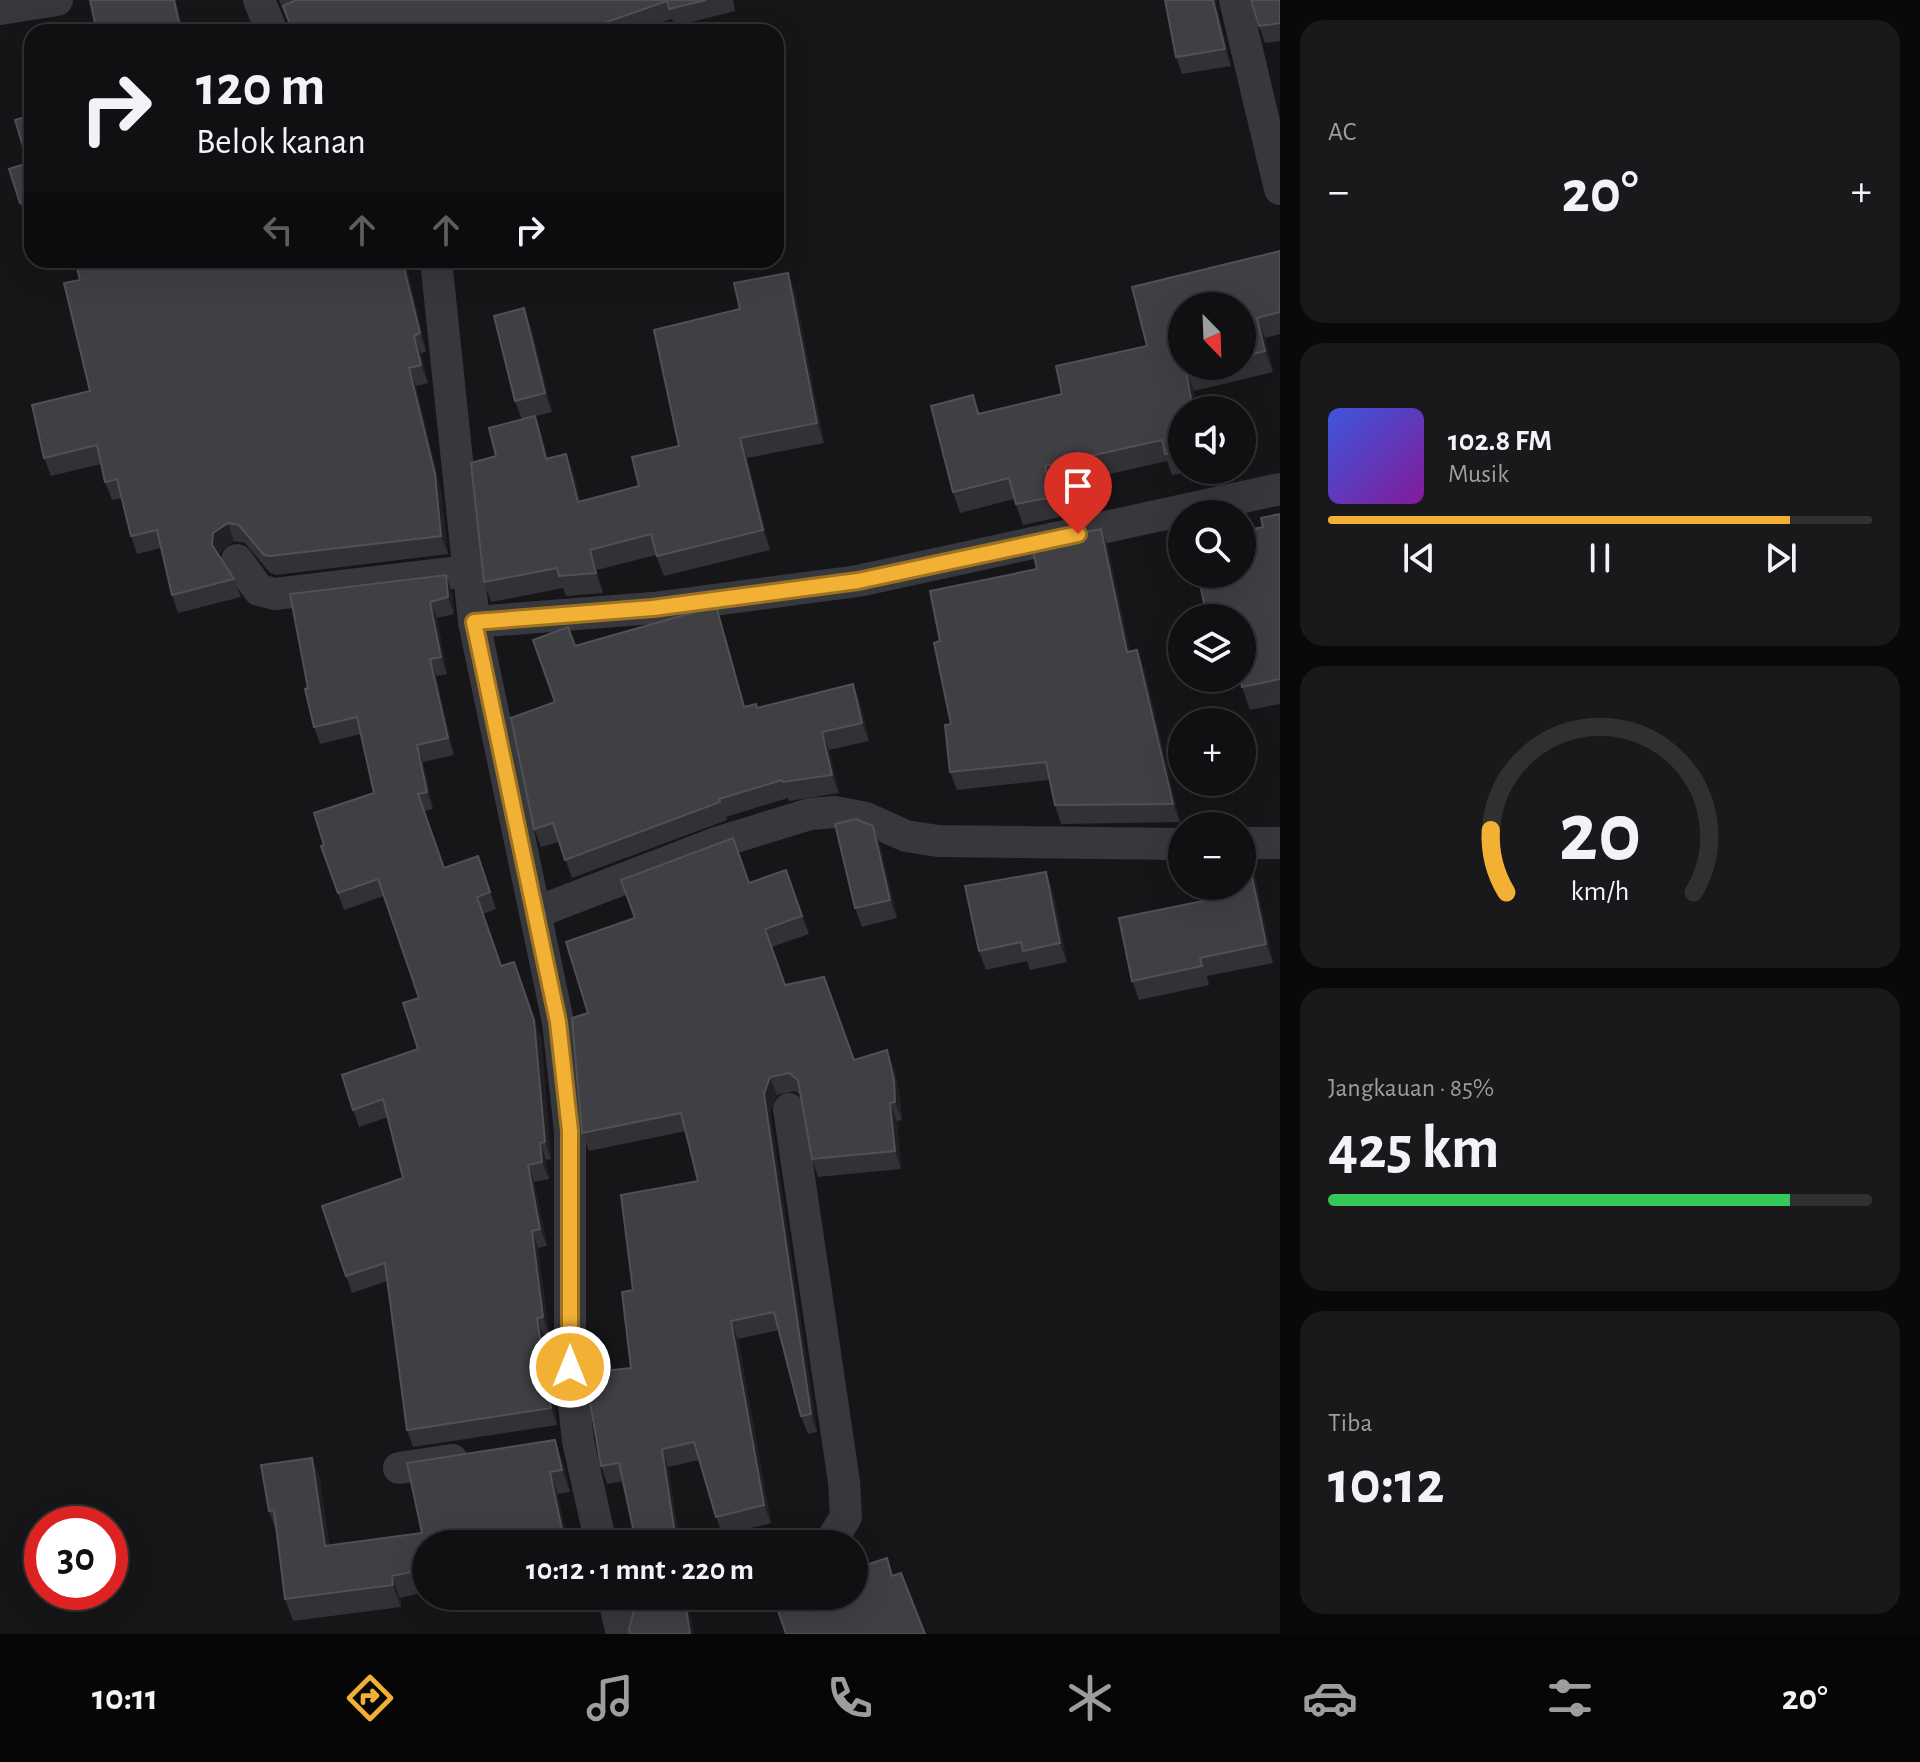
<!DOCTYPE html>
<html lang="id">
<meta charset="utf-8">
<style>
body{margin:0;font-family:"Alegreya Sans",sans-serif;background:#19191b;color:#f1f3f6;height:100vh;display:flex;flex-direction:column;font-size:30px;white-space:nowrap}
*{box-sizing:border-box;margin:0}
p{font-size:26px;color:#9c9d9f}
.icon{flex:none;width:44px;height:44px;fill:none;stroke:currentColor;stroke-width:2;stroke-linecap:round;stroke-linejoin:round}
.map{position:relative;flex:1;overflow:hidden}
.sheet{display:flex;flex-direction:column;gap:20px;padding:20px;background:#09090a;width:640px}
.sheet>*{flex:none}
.guide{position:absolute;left:24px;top:24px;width:760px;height:244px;border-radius:24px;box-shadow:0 8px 32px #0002,0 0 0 2px #303032;background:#101012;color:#f1f3f6;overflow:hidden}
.needle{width:52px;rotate:157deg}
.buttons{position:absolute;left:1168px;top:292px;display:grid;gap:16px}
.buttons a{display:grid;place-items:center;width:88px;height:88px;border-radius:50%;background:#101012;box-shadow:0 8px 32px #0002,0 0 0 2px #303032;font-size:40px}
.speed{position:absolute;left:24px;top:1506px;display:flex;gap:16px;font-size:40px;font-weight:700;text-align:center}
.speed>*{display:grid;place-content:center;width:104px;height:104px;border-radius:50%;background:#101012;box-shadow:0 8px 32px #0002,0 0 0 2px #303032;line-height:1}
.speed .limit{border:12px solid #d22;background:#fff;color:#111}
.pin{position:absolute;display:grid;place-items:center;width:68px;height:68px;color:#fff;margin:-82px -34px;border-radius:50% 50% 50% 0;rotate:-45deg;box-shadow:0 0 8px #0007}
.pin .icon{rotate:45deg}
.me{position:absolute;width:88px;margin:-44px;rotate:0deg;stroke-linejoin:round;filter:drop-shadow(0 0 6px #0008)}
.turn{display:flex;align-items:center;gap:28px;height:168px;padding:0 40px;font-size:36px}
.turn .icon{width:104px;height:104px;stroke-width:2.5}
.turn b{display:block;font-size:56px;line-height:68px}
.lanes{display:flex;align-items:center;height:76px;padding:0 40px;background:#0003;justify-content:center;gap:40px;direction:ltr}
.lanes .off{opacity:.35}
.big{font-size:60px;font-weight:700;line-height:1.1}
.sheet .widget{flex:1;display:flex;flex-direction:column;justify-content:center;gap:12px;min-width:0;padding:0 28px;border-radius:24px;background:#19191b}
.sheet .dial{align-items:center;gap:0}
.dial svg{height:208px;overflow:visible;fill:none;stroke:#303032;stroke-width:7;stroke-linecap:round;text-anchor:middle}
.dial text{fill:#f1f3f6;stroke:none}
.song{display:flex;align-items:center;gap:24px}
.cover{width:96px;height:96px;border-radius:12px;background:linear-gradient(135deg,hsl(230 70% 55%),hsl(290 70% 35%))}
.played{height:8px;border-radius:4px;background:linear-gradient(90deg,#f2b134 85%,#303032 85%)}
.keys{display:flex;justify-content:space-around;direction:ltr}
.heat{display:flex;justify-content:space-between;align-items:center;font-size:44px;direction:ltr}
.charge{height:12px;border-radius:6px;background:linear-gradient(90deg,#34c759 85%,#303032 0)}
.trip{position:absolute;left:412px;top:1530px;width:456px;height:80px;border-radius:40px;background:#101012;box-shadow:0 8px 32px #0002,0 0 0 2px #303032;font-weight:700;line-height:80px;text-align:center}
.menu{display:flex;height:128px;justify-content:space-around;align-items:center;background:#060607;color:#9c9d9f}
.menu .icon{width:56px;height:56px}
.menu .active{color:#f2b134}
.menu b{font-size:36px;color:#f1f3f6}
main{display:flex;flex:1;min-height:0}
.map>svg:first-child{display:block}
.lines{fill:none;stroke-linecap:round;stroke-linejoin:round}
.minor{stroke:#37383d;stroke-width:32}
.wall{fill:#323236;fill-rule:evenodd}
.shaded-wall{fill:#212124}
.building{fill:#3f3f44;stroke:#4f5156;stroke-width:2}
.route-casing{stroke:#9d7322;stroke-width:20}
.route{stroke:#f2b134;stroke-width:14}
</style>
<main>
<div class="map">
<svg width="1280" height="1634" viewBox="0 0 1280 1634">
<rect width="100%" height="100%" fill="#161618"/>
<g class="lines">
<g class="minor">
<polyline points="259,0 272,32"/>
<polyline points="1235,0 1280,189"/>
<polyline points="0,9 57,0"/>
<polyline points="436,260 474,622 558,1022 570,1131 570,1367 578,1441 601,1544"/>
<polyline points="237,560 259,590 275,594 468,571"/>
<polyline points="474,622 653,608 858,581 1280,489"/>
<polyline points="1242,843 1280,843"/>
<polyline points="537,912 719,842 810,814 835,812 866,818 906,836 938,841 1182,844"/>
<polyline points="789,1109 844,1482 846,1517 829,1544"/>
<polyline points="399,1468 452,1460"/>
<polyline points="613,1596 622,1634"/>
</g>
</g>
<g class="wall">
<polygon points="279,0 733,0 735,11 675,26 672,19 633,32 292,32"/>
<polygon points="1280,0 1280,41 1265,43 1259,26"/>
<polygon points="1216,4 1231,66 1182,74 1176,57"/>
<polygon points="32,115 32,220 27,221 20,203 28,163"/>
<path d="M1280 251V334L1265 338 1273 372 1194 391 1197 410H1182V470H1198L1172 475 1167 461 1053 487 1060 517 1023 525 1014 499 960 513 953 492 973 395 980 414 1062 394 1147 346ZM1242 306V366H1182Z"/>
<polygon points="405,260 426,351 421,354 428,383 416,386 441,492 448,554 276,575 270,573 245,543 234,541 220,552 219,556 234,579 241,597 178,613 172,595 161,548 137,554 131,536 122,498 112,500 105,482 101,464 51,476 44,458 90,391 80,280"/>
<polygon points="788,273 795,293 824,443 747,458 770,550 664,576 656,555 597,570 603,593 566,596 563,588 491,602 484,582 496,456 522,420 515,401 531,326 552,412 528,418 535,416 542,436 548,459 574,474 580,501 639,486 679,446 740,309"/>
<polygon points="1280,514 1280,704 1250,710 1242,687 1263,527"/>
<polygon points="1101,529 1108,548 1130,652 1144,668 1180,822 1061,824 1055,805 1049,780 957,790 950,772 951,724 940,641 1037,569"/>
<polygon points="452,592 454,614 437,618 447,674 436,676 454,755 423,762 433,809 424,811 444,868 478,856 496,909 483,914 501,966 541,1037 551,1159 546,1160 549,1179 534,1182 547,1246 538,1248 549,1334 543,1335 557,1425 413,1447 407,1430 387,1281 352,1293 322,1206 403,1178 388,1117 359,1127 353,1110 418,1049 419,998 384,896 344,910 321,846 324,845 374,793 361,734 320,744 314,727 308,688 290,594"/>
<polygon points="716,606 722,624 745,707 757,708 853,684 860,702 869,741 829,750 839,793 789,801 788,798 726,817 727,820 572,878 559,842 541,847 534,829 555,702 575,646"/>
<polygon points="1245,843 1252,862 1273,963 1207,976 1209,985 1139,1000 1132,981 1208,900"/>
<polygon points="880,845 897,918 862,927 855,908"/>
<polygon points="786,870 809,934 772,947 785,985 854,1060 894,1068 900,1097 902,1120 897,1121 901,1169 818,1177 812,1159 800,1095 795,1091 777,1095 770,1112 817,1432 808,1434 801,1416 779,1330 738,1339 771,1523 722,1535 699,1460 668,1467 680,1544 636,1544 623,1481 607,1484 601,1466 631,1368 633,1290 698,1181 686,1131 589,1151 582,1133 588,1013 749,883"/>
<polygon points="1053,891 1067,962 1030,970 1027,961 986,970 979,951"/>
<polygon points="312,1458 320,1480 329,1545 422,1533 563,1462 570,1492 558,1494 426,1544 426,1592 400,1598 401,1607 293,1621 285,1599 277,1533 269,1511"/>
</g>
<g class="shaded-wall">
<polygon points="174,0 176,0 184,32 181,32"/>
<polygon points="1213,0 1218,0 1216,4 1231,66 1225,49"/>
<polygon points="402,260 405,260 426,351 420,333"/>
<polygon points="788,273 795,293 824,443 817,423"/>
<polygon points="524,308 531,326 552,412 545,393"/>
<polygon points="1257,318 1265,338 1273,372 1265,351"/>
<polygon points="414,336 421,354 428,383 421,365"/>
<polygon points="409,368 416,386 441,492 448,554 441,536"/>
<polygon points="1186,371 1194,391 1197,410 1193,410"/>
<polygon points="535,416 542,436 553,479 546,459"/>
<polygon points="740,438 747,458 770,550 763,530"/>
<polygon points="566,454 574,474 585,522 578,502"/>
<polygon points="1045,466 1053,487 1060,517 1053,497"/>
<polygon points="228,523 234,541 220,552 218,563 212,545 213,533"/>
<polygon points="1101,529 1108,548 1134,670 1127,652"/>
<polygon points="590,550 597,570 603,593 596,573"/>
<polygon points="446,575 452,592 454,614 448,597"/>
<polygon points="430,602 437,618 447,674 441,657"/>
<polygon points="716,606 722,624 751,726 744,707"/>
<polygon points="1137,650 1144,668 1180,822 1173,804"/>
<polygon points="430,659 436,676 454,755 448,738"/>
<polygon points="853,684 860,702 869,741 862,723"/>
<polygon points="822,732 829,750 839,793 832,775"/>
<polygon points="417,745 423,762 433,809 427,792"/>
<polygon points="873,826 880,845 897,918 890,900"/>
<polygon points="1245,843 1252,862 1273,963 1266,944"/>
<polygon points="1046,872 1053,891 1067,962 1060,943"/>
<polygon points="514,962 541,1037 551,1159 545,1142"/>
<polygon points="887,1050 894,1068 900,1097 902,1120 895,1102"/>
<polygon points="770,1077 777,1095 770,1112 817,1432 811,1414 764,1094"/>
<polygon points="890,1103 897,1121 901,1169 895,1151"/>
<polygon points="540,1143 546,1160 549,1179 542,1162"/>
<polygon points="528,1165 534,1182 547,1246 540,1229"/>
<polygon points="532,1231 538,1248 549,1334 543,1317"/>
<polygon points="537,1318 543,1335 557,1425 551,1408"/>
<polygon points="731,1321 738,1339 771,1523 764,1505"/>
<polygon points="555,1440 563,1462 570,1492 562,1470"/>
<polygon points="662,1449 668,1467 680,1544 678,1544 675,1534"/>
<polygon points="312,1458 320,1480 333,1568 325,1546"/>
<polygon points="550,1472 558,1494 568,1544 565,1544"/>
<polygon points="392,1576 400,1598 401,1607 393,1585"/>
<polygon points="685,1602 692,1621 694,1634 690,1634"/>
</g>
<g class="building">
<polygon points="90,0 174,0 181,32 97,32"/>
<polygon points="296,0 706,0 669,9 667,1 578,32 293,32 283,6"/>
<polygon points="1165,0 1213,0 1225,49 1176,57"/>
<polygon points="1251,0 1280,0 1280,23 1259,26"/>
<polygon points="32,115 32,199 20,203 9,169 28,163 15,120"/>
<polygon points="1280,251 1280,312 1257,318 1265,351 1242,357 1242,306 1182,306 1182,366 1206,366 1186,371 1193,410 1182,410 1182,451 1165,454 1162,440 1045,466 1053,497 1016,504 1009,478 953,492 931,406 973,395 978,414 1062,394 1056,366 1147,346 1132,287"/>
<polygon points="75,260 402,260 420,333 414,336 421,365 409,368 435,474 441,536 270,556 264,555 239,525 228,523 213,533 212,545 234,579 172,595 157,530 131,536 117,479 105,482 97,445 44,458 32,405 90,391 64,283 80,280"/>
<polygon points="788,273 817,423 740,438 763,530 657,556 651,534 590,550 596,573 559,576 557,568 484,582 471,463 496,456 489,428 535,416 546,459 566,454 578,502 639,486 632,457 679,446 654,330 740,309 734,283"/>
<polygon points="524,308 545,393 515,401 494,316"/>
<polygon points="1280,514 1280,679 1242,687 1240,678 1242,678 1242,618 1207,618 1198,574 1242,574 1242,531 1263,527 1261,518"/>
<polygon points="1101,529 1127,652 1137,650 1173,804 1055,805 1046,762 950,772 945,725 951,724 934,643 940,641 930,591 1037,569 1031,543"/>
<polygon points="446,575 448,597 430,602 441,657 430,659 448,738 417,745 427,792 418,794 444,868 478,856 490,892 477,897 501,966 514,962 534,1020 545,1142 540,1143 542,1162 528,1165 540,1229 532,1231 543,1317 537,1318 551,1408 407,1430 385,1263 346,1276 322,1206 403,1178 383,1099 353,1110 342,1075 418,1049 403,1003 419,998 378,879 338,893 321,846 324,845 314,813 374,793 357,717 314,727 305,689 308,688 290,594"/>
<polygon points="716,606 744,707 756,704 757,708 853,684 862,723 822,732 832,775 783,782 782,780 719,799 720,802 565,860 553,823 534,829 511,718 555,702 533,640 568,627 575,646"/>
<polygon points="856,819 873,826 890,900 855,908 835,824"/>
<polygon points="733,838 749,883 786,870 802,916 765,929 785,985 824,977 854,1060 887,1050 894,1080 895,1102 890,1103 895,1151 812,1159 798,1080 789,1073 770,1077 764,1094 811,1414 801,1416 774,1312 731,1321 764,1505 716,1517 694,1442 662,1449 675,1534 636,1542 619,1463 601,1466 585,1373 631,1368 622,1292 633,1290 621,1195 698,1181 681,1113 582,1133 572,1018 588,1013 566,942 635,918 621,880"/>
<polygon points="1242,843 1245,843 1266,944 1200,958 1202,966 1132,981 1119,918 1208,900 1205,886 1242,886"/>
<polygon points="1046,872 1060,943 1023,951 1021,942 979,951 965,886"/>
<polygon points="555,1440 562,1470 550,1472 565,1544 426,1544 426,1569 392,1576 393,1585 285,1599 274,1510 269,1511 261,1465 312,1458 325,1546 422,1533 407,1463"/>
<polygon points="887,1558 892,1576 901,1573 925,1634 786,1634 775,1602 782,1600 781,1596 854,1596 854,1569"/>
<polygon points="685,1602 690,1634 630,1634 629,1629 634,1611"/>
</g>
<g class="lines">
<g class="route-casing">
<polyline id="route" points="570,1367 570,1131 558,1022 474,622 653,608 858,581 1078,534"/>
</g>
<use href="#route" class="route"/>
</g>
</svg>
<div class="buttons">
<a><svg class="needle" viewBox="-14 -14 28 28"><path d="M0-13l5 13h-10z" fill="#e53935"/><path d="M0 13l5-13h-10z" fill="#9c9d9f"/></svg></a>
<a><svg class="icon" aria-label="sound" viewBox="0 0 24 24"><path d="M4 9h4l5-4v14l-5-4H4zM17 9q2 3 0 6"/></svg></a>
<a><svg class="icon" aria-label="search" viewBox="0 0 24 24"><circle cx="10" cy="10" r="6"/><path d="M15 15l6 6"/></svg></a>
<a><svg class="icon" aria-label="layers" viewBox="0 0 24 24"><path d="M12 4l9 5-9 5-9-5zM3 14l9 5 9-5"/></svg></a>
<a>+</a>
<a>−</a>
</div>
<div class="speed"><div class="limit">30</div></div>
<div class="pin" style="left:1078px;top:534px;background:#d93025"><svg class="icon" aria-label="arrive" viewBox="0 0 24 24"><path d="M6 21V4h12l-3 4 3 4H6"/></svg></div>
<svg class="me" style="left:570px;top:1367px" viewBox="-20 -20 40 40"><circle r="17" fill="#f2b134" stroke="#fff" stroke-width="3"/><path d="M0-11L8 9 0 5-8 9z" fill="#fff"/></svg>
<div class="trip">10:12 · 1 mnt · 220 m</div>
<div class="guide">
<div class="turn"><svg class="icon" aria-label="right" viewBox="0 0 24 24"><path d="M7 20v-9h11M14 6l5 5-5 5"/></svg><div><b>120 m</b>Belok kanan</div></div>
<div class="lanes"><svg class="icon off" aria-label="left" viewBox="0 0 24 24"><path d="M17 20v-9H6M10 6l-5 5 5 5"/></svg><svg class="icon off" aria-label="ahead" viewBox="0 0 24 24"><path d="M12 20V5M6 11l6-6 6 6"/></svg><svg class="icon off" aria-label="ahead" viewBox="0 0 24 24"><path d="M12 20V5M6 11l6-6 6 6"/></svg><svg class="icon" aria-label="right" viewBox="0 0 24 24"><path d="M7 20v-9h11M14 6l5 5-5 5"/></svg></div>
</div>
</div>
<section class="sheet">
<div class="widget"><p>AC</p>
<div class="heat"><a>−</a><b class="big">20°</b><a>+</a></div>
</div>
<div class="widget">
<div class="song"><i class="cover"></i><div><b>102.8 FM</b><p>Musik</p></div></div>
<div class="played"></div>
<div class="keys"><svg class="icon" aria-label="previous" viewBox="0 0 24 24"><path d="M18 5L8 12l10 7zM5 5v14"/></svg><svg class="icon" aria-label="pause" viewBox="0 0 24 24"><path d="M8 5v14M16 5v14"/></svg><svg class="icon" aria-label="next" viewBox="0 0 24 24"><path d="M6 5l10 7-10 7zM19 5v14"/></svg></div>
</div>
<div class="widget dial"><svg viewBox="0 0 100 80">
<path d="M14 69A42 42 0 1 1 86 69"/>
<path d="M14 69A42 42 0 0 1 8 45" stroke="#f2b134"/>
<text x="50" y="56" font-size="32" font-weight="700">20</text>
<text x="50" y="72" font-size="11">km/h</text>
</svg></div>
<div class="widget"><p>Jangkauan · 85%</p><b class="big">425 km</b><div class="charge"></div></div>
<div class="widget"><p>Tiba</p><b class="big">10:12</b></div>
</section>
</main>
<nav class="menu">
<b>10:11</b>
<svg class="icon active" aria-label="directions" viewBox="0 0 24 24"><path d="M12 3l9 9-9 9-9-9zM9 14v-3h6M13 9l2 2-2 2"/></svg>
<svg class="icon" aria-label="music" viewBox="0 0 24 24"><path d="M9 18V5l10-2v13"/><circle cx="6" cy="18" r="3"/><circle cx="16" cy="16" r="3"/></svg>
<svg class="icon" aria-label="phone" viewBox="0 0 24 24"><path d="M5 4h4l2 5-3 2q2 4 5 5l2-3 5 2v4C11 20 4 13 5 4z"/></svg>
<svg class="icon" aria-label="climate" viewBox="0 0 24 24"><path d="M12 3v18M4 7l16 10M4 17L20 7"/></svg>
<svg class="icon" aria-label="car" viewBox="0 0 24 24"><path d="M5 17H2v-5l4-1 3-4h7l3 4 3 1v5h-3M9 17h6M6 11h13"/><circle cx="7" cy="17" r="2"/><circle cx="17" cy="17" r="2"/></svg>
<svg class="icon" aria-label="filters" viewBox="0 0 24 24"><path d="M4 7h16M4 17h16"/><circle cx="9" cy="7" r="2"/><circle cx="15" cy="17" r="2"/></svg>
<b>20°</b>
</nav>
